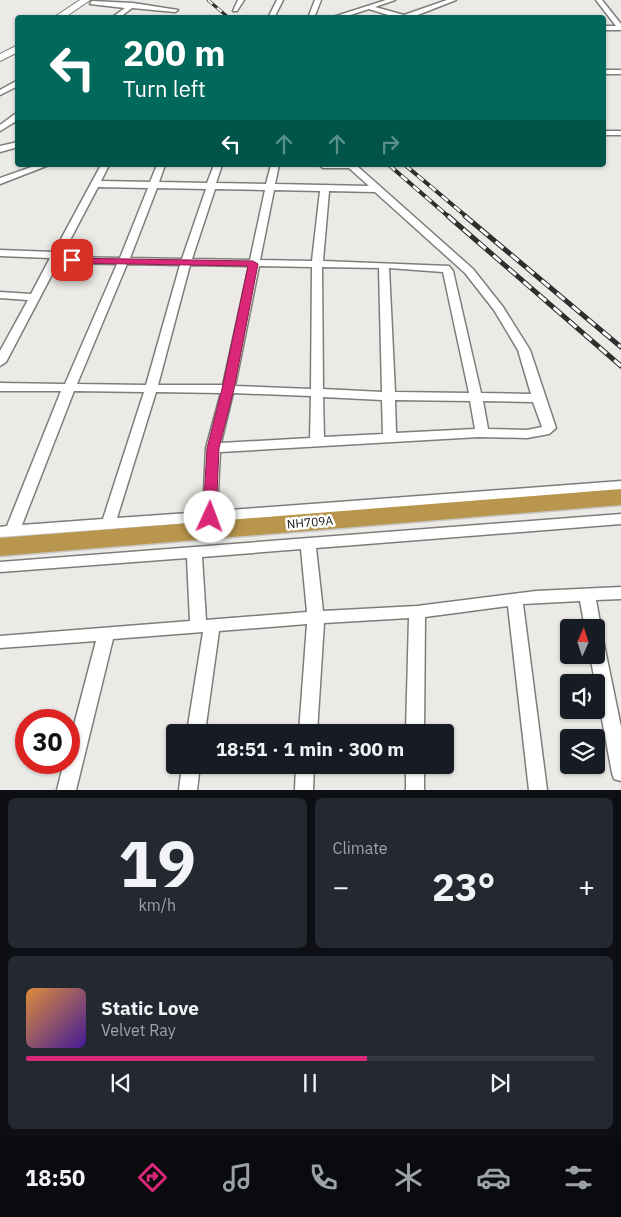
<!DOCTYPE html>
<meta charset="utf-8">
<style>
body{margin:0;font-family:"IBM Plex Sans",sans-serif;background:#242831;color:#f1f3f6;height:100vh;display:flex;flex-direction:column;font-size:19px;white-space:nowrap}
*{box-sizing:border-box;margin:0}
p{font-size:16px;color:#9ea1a6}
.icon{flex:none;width:28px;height:28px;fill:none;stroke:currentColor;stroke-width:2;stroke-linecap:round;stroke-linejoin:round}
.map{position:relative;height:790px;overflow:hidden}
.details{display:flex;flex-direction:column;gap:8px;padding:8px;background:#0d0f14;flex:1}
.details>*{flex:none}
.banner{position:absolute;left:15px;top:15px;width:591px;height:152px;border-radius:5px;box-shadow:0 1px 4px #0004;background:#00695c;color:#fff;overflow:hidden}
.needle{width:32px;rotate:3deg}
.buttons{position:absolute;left:560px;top:619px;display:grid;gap:10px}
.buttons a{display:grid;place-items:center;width:45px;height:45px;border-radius:5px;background:#171b24;box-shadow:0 1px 4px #0004;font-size:25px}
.speed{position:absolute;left:15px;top:709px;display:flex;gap:10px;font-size:25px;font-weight:700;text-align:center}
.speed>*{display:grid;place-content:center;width:65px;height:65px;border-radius:50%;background:#171b24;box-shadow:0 1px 4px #0004;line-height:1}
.speed .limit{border:8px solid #d22;background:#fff;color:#111}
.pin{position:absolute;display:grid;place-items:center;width:42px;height:42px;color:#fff;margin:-21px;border-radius:10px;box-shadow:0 2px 8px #0006}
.me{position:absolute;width:55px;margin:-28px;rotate:2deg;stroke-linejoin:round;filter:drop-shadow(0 0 4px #0008)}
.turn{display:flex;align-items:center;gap:18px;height:105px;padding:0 25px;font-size:22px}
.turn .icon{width:65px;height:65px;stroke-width:2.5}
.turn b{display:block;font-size:35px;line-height:42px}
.lanes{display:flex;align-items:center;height:48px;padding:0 25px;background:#0003;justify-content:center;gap:25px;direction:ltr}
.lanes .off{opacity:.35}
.big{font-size:38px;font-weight:700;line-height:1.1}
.details .widget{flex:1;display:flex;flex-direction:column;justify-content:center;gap:8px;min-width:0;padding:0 18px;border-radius:8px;background:#242831}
.details .dial{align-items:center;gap:0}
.dial b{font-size:65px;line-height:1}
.song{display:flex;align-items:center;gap:15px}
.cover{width:60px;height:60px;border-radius:8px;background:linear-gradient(135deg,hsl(30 70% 55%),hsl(260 70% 35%))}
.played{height:5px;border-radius:2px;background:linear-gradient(90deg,#db2777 60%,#363941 60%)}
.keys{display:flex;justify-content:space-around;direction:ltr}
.heat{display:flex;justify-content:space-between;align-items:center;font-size:28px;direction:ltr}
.details .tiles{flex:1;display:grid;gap:8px;grid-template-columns:1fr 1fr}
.widget:last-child{grid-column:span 2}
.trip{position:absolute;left:166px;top:724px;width:288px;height:50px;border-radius:5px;background:#171b24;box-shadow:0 1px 4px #0004;font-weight:700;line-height:50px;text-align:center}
.menu{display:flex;height:80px;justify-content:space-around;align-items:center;background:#090b0e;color:#9ea1a6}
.menu .icon{width:35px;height:35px}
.menu .selected{color:#db2777}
.menu b{font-size:22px;color:#f1f3f6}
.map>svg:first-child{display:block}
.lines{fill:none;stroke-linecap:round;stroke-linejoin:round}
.street-casing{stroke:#7f7d79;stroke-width:3}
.secondary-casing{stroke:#7f7d79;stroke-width:2}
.highway-casing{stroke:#c6c6c6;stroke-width:3}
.street{fill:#fff;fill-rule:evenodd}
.secondary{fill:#fff;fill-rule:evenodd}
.highway{fill:#b9964d;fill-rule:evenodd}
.rail-far2-casing{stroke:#2e2e2c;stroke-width:3}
.rail-far1-casing{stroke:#2e2e2c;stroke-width:4}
.rail-casing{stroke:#2e2e2c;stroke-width:5}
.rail-far2{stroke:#fff;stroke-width:2;stroke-dasharray:6;stroke-linecap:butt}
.rail-far1{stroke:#fff;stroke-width:2.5;stroke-dasharray:8;stroke-linecap:butt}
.rail{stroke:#fff;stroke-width:3;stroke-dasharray:10;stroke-linecap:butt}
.route{fill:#db2777;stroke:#8e194d}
.labels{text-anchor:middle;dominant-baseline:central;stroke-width:5;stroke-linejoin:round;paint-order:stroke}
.street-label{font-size:12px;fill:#121210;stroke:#fff}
</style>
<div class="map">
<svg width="621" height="790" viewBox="0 0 621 790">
<rect width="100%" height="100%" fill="#eceae6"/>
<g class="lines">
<g class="street-casing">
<g id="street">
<polygon points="238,0 244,0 237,11 233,11"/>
<polygon points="277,0 283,0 274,18 268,18"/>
<polygon points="315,0 321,0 314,18 308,18"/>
<polygon points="386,0 395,0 375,7 404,15 447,0 456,0 410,18 398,18 369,9 341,18 330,18"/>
<polygon points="596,0 602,0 621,24 621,30 604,30 604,26 616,26"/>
<polygon points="92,1 133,3 178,10 175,12 132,8 119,18 111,18 125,8 90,4"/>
<rect x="604" y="70" width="17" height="4"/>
<polygon points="18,80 18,86 0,95 0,90"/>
<polygon points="15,114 18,114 18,120 0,131 0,125"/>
<rect x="604" y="131" width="17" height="4"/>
<polygon points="18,142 18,147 0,152 0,146"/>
<polygon points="37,165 49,165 0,184 0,178"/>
<path d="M101 165H109L101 181 150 182 157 165H165L159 182 207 183 214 165H222L216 183 266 184 271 165H279L275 184 369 186 349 168H323L319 165H356L473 269 503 307 530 350 556 428 549 434 527 438 479 437 220 452 217 511 621 481V491L0 537V527L7 526 61 391H0V383L65 384 117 264 58 263 6 362 0 366V351L28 300 0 298V292L31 294 50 258 0 256V250L54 252ZM98 187 148 188 120 258 61 257ZM157 188 206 189 182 259 130 258ZM215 189 265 190 250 260 192 259ZM274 190 320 191 312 261 260 260ZM329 191 375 192 465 273 494 310 518 350 531 394 481 393 453 271 449 266 323 261ZM127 264 180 265 146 385 77 384ZM190 265 249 266 223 385H158ZM259 266 312 267 311 389 235 386ZM322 267 379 268 382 392 323 389ZM389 268 443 272 469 393 395 392ZM74 391 144 392 103 519 22 525ZM156 392 221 393 206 448 203 512 117 518ZM233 393 311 396 310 438 221 443ZM323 397 382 400 383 434 324 437ZM395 400 470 401 475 429 396 433ZM483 401 533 402 542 427 527 430 488 429Z"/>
<path d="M621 514V524L316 548 323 611 417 606 536 591 621 587V599L596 600 601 628 596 633V628H585L580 601 523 604 547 790H529L508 606 425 617 424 732H406L409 618 324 623 317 732H299L307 624 219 631 205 732H187L203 632 113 639 76 790H57L64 762H69V744L96 641 0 648V636L190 621 187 558 0 572V562ZM301 549 307 612 206 620 202 557Z"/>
<polygon points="596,638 602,639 604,644 621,727 621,781 614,779 612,773 590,655 596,655"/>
<polygon points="182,765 200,765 197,790 179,790"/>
<polygon points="296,765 314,765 313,790 295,790"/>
<rect x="406" y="765" width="18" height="25"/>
</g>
</g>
<g class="secondary-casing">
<g id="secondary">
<polygon points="80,0 90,0 64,18 53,18"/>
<polygon points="18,45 18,52 0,61 0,54"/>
</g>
</g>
<g class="highway-casing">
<polygon id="highway" points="621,489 621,505 0,556 0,538"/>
</g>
<use href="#street" class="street"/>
<use href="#secondary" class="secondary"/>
<use href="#highway" class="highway"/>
<g class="rail-far2-casing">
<polyline id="rail-far2" points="208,0 229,18"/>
</g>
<g class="rail-far1-casing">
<g id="rail-far1">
<polyline points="389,165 449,217"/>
<polyline points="405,165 467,217"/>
</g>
</g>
<g class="rail-casing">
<g id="rail">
<polyline points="448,216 621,366"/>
<polyline points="465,216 621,347"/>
</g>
</g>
<use href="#rail-far2" class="rail-far2"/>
<use href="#rail-far1" class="rail-far1"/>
<use href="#rail" class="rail"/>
</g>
<polygon class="route" points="68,258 253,261 258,264 234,389 219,448 216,517 214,520 205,520 203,517 207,448 222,389 248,266 72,263 68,262"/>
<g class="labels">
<g class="street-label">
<text transform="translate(310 522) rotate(-5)">NH709A</text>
</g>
</g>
</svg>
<div class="buttons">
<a><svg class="needle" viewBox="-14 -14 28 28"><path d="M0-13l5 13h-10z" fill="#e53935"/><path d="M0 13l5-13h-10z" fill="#9ea1a6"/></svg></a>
<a><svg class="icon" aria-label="sound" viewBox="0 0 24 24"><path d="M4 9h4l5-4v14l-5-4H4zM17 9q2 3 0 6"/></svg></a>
<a><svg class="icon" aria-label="layers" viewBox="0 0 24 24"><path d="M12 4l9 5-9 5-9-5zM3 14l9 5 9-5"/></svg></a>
</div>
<div class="speed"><div class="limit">30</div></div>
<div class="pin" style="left:72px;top:260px;background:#d93025"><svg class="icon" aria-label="arrive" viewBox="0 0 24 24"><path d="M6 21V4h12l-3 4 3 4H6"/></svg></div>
<svg class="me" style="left:210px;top:517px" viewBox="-20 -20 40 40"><circle r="19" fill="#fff"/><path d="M0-13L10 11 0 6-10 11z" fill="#db2777"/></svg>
<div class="trip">18:51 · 1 min · 300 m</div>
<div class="banner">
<div class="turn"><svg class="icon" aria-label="left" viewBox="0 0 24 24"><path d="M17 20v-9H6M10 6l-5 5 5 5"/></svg><div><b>200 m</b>Turn left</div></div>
<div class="lanes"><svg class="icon" aria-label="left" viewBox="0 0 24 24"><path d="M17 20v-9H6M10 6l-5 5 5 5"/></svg><svg class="icon off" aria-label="ahead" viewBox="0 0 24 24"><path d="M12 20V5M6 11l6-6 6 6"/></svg><svg class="icon off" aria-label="ahead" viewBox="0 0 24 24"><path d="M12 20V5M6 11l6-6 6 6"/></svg><svg class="icon off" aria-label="right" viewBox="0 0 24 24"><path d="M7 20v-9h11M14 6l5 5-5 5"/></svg></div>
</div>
</div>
<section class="details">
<div class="tiles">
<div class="widget dial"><b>19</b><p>km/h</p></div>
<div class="widget"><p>Climate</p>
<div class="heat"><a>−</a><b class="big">23°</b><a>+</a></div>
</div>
<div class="widget">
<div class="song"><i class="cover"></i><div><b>Static Love</b><p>Velvet Ray</p></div></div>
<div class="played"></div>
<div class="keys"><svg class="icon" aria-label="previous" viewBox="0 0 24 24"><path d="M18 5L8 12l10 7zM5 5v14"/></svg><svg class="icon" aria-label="pause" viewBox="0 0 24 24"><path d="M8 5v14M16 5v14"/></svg><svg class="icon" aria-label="next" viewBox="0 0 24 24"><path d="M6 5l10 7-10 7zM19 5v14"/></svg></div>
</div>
</div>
</section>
<nav class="menu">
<b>18:50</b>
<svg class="icon selected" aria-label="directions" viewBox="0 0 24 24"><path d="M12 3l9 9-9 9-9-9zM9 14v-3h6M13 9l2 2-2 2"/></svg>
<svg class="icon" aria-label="music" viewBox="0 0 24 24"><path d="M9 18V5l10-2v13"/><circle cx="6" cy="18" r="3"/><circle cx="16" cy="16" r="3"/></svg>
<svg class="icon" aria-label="phone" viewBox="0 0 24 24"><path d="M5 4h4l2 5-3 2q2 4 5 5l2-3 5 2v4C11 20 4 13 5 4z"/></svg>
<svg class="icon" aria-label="climate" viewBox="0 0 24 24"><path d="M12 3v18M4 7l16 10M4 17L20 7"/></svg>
<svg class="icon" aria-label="car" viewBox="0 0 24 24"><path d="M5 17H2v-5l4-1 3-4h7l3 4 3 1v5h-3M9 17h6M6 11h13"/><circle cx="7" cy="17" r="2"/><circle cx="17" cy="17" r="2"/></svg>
<svg class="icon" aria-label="filters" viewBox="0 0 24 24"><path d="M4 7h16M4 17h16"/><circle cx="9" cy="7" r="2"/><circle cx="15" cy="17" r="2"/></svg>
</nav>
